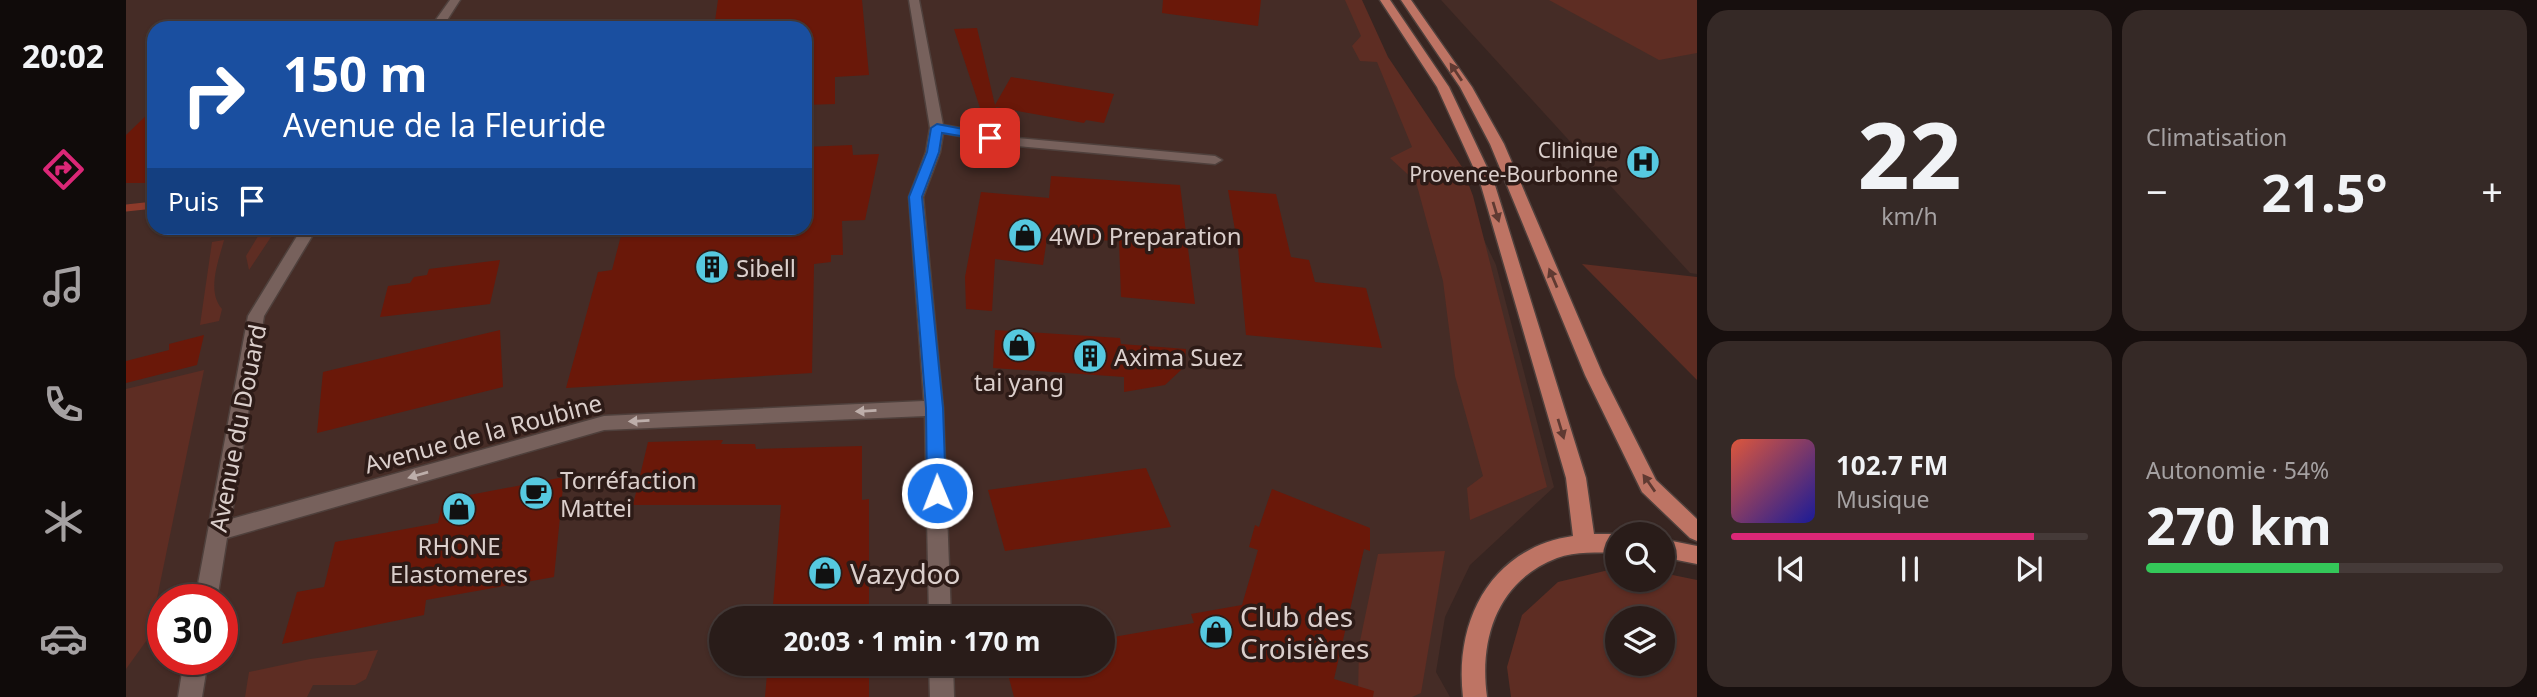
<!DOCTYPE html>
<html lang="fr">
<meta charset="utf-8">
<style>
body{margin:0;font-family:"Noto Sans",sans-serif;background:#352926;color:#f1f3f6;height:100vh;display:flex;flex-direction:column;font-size:26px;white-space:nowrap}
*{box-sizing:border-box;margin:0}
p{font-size:23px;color:#a5a1a2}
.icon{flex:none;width:38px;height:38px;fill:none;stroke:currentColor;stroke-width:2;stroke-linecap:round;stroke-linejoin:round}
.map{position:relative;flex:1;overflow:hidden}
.details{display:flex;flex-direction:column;gap:10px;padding:10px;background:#170f0e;width:840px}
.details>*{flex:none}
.top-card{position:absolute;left:21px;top:21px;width:665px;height:214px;border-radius:21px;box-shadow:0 2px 5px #0004,0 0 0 2px #453a38;background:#1a4fa0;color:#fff;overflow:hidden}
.controls{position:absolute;left:1479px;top:522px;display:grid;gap:14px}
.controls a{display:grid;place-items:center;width:70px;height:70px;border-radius:50%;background:#291c19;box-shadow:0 2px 5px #0004,0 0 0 2px #453a38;font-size:35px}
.speed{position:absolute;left:21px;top:584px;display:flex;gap:14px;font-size:35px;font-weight:700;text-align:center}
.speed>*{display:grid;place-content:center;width:91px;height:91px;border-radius:50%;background:#291c19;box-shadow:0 2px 5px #0004,0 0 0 2px #453a38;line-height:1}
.speed .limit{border:10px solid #d22;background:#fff;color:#111}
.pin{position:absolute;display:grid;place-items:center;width:60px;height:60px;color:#fff;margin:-30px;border-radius:14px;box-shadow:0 4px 10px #0006}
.me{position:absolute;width:77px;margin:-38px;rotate:359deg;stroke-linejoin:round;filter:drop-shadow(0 0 5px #0008)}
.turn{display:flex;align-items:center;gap:24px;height:147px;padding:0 21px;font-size:32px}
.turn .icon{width:91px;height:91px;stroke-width:2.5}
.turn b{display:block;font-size:49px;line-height:60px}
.then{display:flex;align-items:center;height:66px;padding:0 21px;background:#0003;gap:14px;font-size:26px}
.big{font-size:52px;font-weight:700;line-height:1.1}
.details .card{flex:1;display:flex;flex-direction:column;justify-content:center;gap:10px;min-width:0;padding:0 24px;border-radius:21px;background:#352926}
.details .dial{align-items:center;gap:0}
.dial b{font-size:91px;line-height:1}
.song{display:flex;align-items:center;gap:21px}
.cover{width:84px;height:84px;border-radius:10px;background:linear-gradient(135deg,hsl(10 70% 55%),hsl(240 70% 35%))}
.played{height:7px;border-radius:4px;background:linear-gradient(90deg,#db2777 85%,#453a38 85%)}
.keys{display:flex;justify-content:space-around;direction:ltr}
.heat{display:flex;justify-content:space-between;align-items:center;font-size:38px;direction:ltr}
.charge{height:10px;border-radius:5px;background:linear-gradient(90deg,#34c759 54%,#453a38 0)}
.details .tiles{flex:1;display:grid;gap:10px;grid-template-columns:repeat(2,1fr)}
.trip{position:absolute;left:583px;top:606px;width:406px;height:70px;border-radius:35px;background:#291c19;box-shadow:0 2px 5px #0004,0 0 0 2px #453a38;font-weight:700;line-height:70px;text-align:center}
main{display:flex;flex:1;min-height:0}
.dock{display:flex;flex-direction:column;width:126px;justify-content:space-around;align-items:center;background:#100b0a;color:#a5a1a2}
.dock .icon{width:49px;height:49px}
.dock .active{color:#db2777}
.dock b{font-size:32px;color:#f1f3f6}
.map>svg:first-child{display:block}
.built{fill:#452c26;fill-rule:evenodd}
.green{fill:#5e2d23;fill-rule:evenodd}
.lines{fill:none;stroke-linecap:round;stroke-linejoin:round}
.stream{stroke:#8d3a2a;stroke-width:7}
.building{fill:#6a1809}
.minor-casing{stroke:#4f403c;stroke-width:3}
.major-casing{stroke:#4f403c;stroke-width:3}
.minor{fill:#77615c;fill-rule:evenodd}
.major{fill:#be7464;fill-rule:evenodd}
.oneway{fill:#603a32}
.oneway2{fill:#bdaeaa}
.route{fill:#1a73e8;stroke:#114b97;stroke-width:2}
.labels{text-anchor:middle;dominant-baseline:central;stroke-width:7;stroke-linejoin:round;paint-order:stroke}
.far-poi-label{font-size:21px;fill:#dbcfcc;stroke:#2d1b17;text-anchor:end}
.poi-label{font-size:24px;fill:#dbcfcc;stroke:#2d1b17;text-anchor:start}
.street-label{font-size:24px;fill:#dbcfcc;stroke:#2d1b17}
.near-poi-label{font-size:28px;fill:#dbcfcc;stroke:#2d1b17;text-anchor:start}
</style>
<main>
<nav class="dock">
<b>20:02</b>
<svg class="icon active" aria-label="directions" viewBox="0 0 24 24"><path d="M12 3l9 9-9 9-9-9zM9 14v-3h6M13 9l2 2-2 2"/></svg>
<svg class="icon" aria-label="music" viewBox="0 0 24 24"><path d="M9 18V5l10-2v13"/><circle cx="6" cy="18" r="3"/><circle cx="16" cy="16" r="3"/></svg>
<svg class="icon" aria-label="phone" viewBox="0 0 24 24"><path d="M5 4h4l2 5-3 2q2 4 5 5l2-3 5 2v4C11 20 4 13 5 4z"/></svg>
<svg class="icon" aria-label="climate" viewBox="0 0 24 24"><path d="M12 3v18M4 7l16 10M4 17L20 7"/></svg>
<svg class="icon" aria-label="car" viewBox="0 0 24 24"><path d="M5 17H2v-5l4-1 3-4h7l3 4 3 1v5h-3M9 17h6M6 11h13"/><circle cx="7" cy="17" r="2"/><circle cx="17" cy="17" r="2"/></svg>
</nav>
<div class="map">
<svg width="1571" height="697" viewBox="0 0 1571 697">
<rect width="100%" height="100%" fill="#372521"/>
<g class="built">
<path d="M0 0H1229L1348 219 1370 265 1428 487 1344 565 1319 617 1310 672 1324 697H0ZM28 28H679V228H28ZM37 600H96V660H37ZM595 618H976V663H595Z"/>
<polygon points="1315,0 1454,0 1571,47 1571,274 1564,273"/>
</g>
<g class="green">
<polygon points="1219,0 1236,0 1262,57 1336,167 1347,196 1421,487 1344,520 1341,488 1357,476 1329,376 1317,281 1290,182 1264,158 1286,147 1251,62 1234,61 1226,46 1235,36"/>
<polygon points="1423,0 1571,0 1571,53 1533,60"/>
<polygon points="137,228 151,228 123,270 120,256"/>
<path d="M98 240C93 260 80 291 96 309L93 321 74 325 86 242Z"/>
<polygon points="1456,264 1571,277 1571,380"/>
<polygon points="78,370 23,637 0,669 0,389"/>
<polygon points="1319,551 1295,693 1286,697 1232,697 1233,646 1252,554"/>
<path d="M1487 569H1491V579H1536L1537 573 1571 580V697H1385L1381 667 1396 615 1432 582ZM1491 618H1536V663H1491Z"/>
<polygon points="252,650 240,679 229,685 187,685 181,697 119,697 123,672 184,659"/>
</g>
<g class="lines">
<polyline class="stream" points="0,208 28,205"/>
</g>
<g class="building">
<polygon points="592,0 736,0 743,75 709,77 709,104 679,105 679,28 588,28"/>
<polygon points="1037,0 1135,0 1132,26 1036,13"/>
<polygon points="851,28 869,105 885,77 988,94 978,123 960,120 958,123 870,107 871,113 857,117 828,29"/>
<polygon points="28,108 28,183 0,183 0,135"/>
<polygon points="726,145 727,155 753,154 739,220 716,221 717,255 705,255 705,262 688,264 686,373 440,388 472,272 486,270 497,228 679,228 679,147"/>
<polygon points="925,176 1054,185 1069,304 995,297 993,241 921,238 917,265 869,259 866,311 840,309 839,277 855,192 923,198"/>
<polygon points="1102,190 1150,194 1165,257 1183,260 1189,282 1240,288 1256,348 1120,335 1112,247"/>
<polygon points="374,260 364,304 254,317 262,286 284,283 288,277 301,275 303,269"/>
<polygon points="374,330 377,387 191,433 197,372"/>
<polygon points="869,330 994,338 995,344 1060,349 1059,362 1055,370 1039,385 998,392 998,377 867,368"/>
<polygon points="78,335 71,365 0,383 0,361 43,350 43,344"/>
<polygon points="597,440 595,444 629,444 630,449 736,446 736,500 743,499 743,618 646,618 655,505 507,505 522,442"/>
<polygon points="1020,468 1045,527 879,551 862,490"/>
<polygon points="438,477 428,577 300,600 298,615 156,644 171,592 198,587 209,542 312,523 317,500"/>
<polygon points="1146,489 1244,528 1244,551 1238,549 1208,679 1248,691 1247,697 888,697 879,663 976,663 976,639 1068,623 1065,614 1116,605 1132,550 1123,547 1129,525 1133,527"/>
<polygon points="642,663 743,663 743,697 639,697"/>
</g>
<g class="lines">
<g class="minor-casing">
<g id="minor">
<polygon points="324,0 334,0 316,28 304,28"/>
<polygon points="783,0 793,0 817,125 891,138 1089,156 1096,160 1089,164 891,146 817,133 814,152 797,197 817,408 825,618 803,618 799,416 478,430 101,538 91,600 69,600 122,316 176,228 191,228 138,316 105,519 478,416 798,401 783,197 800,152 804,128"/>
<polygon points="58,660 82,660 76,697 52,697"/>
<polygon points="803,663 827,663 828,697 804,697"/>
</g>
</g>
<g class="major-casing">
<g id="major">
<path d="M1254 0H1264L1323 87 1368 182 1460 478 1468 534H1491V552C1472 553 1450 551 1431 558 1371 581 1353 639 1361 697H1337C1328 620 1365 548 1447 536L1440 478 1354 182 1311 87Z"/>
<polygon points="1275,0 1285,0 1346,87 1378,144 1477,375 1530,480 1571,519 1571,541 1564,538 1516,492 1459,375 1364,144 1334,87"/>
<polygon points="1536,539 1571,546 1571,564 1536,557"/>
</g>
</g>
<use href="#minor" class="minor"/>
<use href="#major" class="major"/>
</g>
<defs><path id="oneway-solid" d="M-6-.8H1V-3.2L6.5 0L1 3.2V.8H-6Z" transform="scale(1.75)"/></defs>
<g class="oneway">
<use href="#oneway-solid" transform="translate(1330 72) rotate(-124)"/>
<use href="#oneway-solid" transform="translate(1370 212) rotate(73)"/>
<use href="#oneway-solid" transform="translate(1427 278) rotate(-113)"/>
<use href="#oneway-solid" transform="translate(1435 429) rotate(73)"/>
<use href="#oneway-solid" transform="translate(1523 483) rotate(-125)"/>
</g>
<g class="oneway2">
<use href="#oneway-solid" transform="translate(740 411) rotate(177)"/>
<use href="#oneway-solid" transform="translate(513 421) rotate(177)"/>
<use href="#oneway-solid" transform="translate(292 475) rotate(164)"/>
</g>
<polygon class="route" points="811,124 864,134 871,138 864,141 816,133 813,152 796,197 817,408 820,493 817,499 811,501 804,499 801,493 800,408 783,197 801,152 805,128"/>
<defs>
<g id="hospital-disc" transform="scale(1.75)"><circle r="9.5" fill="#56c9e0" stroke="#2d1b17"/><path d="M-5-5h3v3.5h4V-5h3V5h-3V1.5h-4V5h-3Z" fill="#111"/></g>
<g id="shop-disc" transform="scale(1.75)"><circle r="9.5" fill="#56c9e0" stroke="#2d1b17"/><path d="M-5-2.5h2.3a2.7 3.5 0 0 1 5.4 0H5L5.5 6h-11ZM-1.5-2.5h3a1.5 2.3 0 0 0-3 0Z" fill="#111"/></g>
<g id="building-disc" transform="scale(1.75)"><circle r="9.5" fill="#56c9e0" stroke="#2d1b17"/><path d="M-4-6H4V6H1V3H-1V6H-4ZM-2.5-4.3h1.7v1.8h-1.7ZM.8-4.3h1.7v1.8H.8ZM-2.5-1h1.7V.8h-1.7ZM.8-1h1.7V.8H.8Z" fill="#111"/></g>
<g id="cafe-disc" transform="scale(1.75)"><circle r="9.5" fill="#56c9e0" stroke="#2d1b17"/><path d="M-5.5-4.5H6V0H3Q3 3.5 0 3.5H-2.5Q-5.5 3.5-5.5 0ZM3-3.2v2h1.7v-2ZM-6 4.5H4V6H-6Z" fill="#111"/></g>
</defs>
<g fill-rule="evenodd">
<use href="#hospital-disc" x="1517" y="162"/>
<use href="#shop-disc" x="899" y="235"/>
<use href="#building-disc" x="586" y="267"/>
<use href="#shop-disc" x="893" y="345"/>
<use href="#building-disc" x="964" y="356"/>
<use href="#cafe-disc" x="410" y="493"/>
<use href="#shop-disc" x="333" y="509"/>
<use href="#shop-disc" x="699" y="573"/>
<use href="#shop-disc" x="1090" y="632"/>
</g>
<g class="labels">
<g class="far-poi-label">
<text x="1492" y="150">Clinique<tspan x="1492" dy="24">Provence-Bourbonne</tspan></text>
</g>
<g class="poi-label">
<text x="923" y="235">4WD Preparation</text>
<text x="610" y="267">Sibell</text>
<text x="988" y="356">Axima Suez</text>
<text x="893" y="381" text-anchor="middle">tai yang</text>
<text x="434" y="479">Torréfaction<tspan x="434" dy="28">Mattei</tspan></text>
<text x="333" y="545" text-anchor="middle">RHONE<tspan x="333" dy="28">Elastomeres</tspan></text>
</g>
<g class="street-label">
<text transform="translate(111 428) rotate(-79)">Avenue du Douard</text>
<text transform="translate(357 433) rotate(-15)">Avenue de la Roubine</text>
</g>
<g class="near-poi-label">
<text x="724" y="573">Vazydoo</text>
<text x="1114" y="616">Club des<tspan x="1114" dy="32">Croisières</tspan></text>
</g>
</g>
</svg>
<div class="controls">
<a><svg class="icon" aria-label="search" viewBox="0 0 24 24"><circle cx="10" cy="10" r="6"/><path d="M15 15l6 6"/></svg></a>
<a><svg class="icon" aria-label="layers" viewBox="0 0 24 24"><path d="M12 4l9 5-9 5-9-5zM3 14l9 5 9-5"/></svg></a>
</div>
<div class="speed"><div class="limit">30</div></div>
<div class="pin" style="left:864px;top:138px;background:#d93025"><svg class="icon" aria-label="arrive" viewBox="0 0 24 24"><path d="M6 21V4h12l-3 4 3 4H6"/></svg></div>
<svg class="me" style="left:811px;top:493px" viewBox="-20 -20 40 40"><circle r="17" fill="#1a73e8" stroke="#fff" stroke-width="3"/><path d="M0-11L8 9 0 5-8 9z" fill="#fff"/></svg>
<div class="trip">20:03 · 1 min · 170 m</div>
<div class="top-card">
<div class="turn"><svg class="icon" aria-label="right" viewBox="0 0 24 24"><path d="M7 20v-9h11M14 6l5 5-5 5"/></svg><div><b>150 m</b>Avenue de la Fleuride</div></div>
<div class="then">Puis<svg class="icon" aria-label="arrive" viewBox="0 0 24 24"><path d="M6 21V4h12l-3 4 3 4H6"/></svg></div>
</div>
</div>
<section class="details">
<div class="tiles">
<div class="card dial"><b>22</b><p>km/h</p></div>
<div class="card"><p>Climatisation</p>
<div class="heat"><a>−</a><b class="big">21.5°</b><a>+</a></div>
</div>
<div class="card">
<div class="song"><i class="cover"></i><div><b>102.7 FM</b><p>Musique</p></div></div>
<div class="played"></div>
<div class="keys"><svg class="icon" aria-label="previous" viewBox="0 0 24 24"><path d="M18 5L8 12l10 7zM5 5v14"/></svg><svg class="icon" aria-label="pause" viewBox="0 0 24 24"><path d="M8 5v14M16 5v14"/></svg><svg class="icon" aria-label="next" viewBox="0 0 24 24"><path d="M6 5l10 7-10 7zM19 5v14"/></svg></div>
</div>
<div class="card"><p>Autonomie · 54%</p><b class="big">270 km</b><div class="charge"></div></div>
</div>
</section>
</main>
